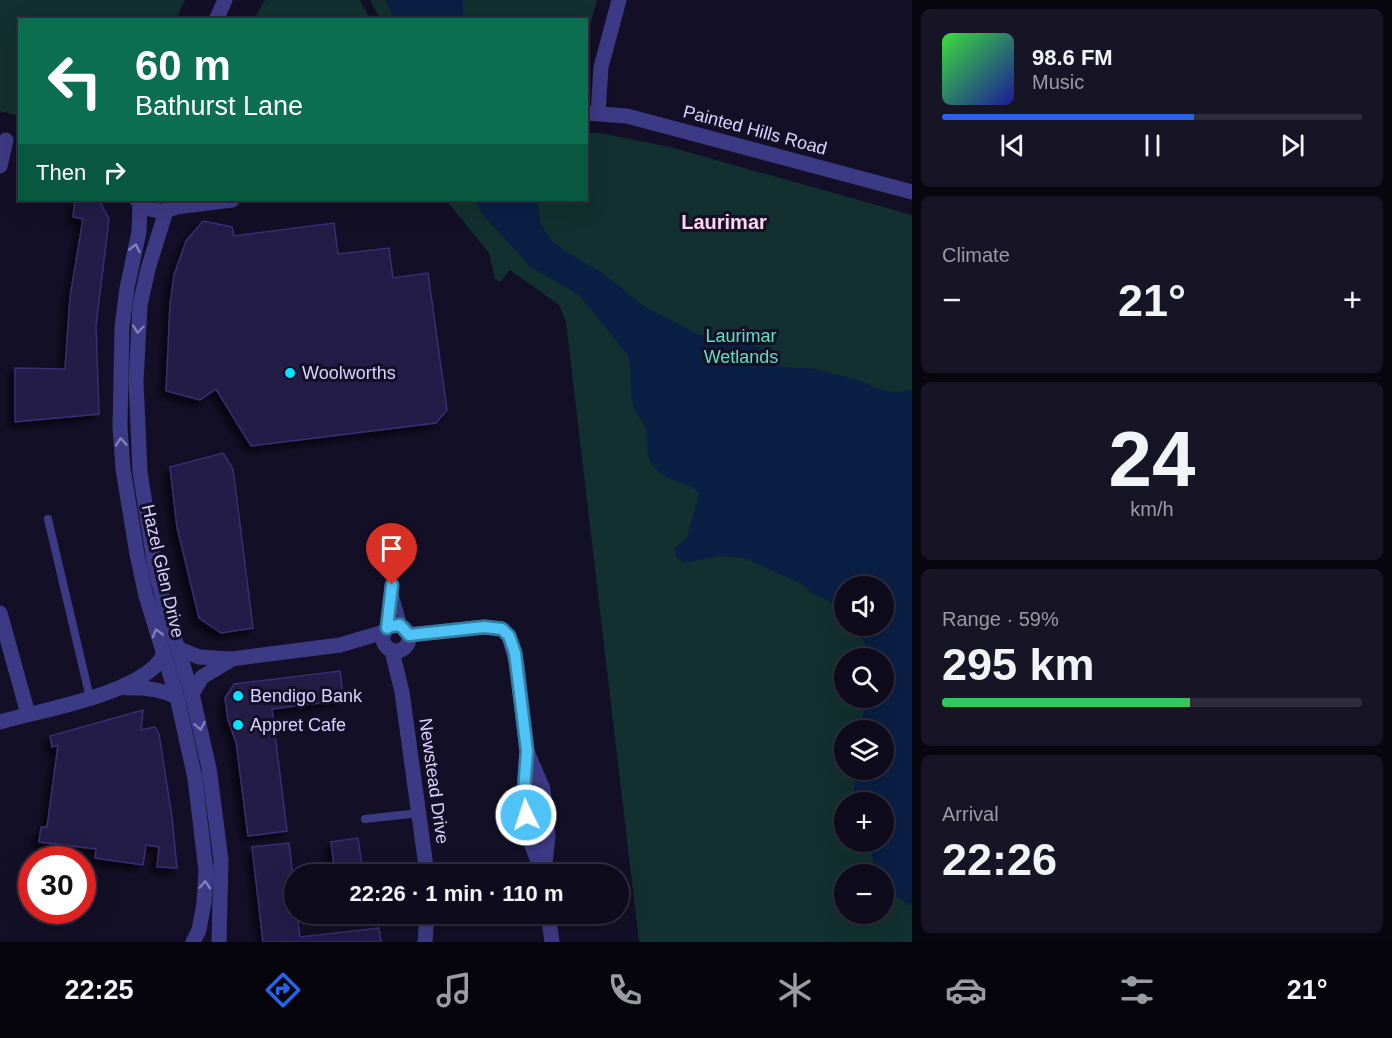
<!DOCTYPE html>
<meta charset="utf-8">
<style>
body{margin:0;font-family:Helvetica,sans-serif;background:#171425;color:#f1f3f6;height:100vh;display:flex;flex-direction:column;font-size:22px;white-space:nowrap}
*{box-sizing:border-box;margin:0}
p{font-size:20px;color:#9b9ba3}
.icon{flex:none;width:33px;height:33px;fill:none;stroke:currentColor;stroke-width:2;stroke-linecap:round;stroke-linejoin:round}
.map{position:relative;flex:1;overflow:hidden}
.side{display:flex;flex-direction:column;gap:9px;padding:9px;background:#08060f;width:480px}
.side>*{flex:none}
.top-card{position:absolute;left:18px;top:18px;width:570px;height:183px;border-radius:0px;box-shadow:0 6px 24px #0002,0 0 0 2px #2e2b3b;background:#0b6e4f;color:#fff;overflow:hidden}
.buttons{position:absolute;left:834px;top:576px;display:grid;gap:12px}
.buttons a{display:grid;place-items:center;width:60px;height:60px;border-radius:50%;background:#0e0b1c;box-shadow:0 6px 24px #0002,0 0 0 2px #2e2b3b;font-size:30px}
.speed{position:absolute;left:18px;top:846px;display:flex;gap:12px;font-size:30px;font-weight:700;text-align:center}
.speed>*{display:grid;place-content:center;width:78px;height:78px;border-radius:50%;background:#0e0b1c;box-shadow:0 6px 24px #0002,0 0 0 2px #2e2b3b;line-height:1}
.speed .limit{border:9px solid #d22;background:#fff;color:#111}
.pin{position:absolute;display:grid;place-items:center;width:51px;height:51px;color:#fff;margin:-62px -26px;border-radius:50% 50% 50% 0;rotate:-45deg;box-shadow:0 0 6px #0007}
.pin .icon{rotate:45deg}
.me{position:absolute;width:66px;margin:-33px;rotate:356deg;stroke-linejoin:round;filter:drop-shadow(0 0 4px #0008)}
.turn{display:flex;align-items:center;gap:21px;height:126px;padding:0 18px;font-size:27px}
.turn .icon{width:78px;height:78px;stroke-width:2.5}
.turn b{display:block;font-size:42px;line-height:51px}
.then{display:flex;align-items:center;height:57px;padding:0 18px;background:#0003;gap:12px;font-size:22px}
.big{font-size:45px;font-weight:700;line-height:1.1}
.side .widget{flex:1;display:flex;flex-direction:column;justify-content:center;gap:9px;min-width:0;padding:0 21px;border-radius:9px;background:#171425}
.side .dial{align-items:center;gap:0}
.dial b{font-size:78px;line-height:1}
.song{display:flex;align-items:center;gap:18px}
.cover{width:72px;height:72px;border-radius:9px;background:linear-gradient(135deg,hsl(120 70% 55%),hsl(240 70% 35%))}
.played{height:6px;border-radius:3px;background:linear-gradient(90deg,#2563eb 60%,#2e2b3b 60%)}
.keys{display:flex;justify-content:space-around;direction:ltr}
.heat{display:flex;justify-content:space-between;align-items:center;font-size:33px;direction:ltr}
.charge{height:9px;border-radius:4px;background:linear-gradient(90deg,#34c759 59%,#2e2b3b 0)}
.trip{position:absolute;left:284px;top:864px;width:345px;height:60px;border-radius:30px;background:#0e0b1c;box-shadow:0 6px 24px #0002,0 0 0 2px #2e2b3b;font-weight:700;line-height:60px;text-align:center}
.tabs{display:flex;height:96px;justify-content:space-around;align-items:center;background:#06040b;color:#9b9ba3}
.tabs .icon{width:42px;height:42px}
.tabs .current{color:#2563eb}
.tabs b{font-size:27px;color:#f1f3f6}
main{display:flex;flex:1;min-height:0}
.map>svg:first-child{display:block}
.green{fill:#12302f;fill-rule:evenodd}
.water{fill:#0a1f44}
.building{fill:#241b47;stroke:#3b2d73;stroke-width:1.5;filter:url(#shadow)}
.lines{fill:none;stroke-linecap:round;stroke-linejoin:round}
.service{stroke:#3d3a85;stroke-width:8}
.minor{stroke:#3d3a85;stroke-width:15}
.tertiary{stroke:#3d3a85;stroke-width:15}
.oneway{stroke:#837fbc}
.route-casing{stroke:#337fa1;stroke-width:15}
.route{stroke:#4fc3f7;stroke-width:10}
.poi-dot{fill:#00e5ff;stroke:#130f26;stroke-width:2}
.labels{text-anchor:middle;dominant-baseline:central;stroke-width:6;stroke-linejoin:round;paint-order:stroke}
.street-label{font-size:18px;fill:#d9d4ff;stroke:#130f26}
.park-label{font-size:18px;fill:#5fe0c0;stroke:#130f26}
.poi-label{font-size:18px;fill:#d9d4ff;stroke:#130f26;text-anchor:start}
.neighbourhood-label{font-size:20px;font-weight:bold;fill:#ffd6f0;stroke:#130f26}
</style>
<main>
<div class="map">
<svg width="912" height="942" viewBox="0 0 912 942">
<defs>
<filter id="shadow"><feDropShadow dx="-5.5" dy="5.5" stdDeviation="3" flood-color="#0009"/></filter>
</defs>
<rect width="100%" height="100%" fill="#130f26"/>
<g class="green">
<polygon points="0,0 185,0 176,19 20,20 19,116 0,111"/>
<polygon points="265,0 360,0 370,19 254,19"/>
<polygon points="370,0 597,0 587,37 586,20 380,19"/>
<path d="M587 133H600L670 147 912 215V942H639L566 322 559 305 510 270 500 282 495 279 489 253 446 200H586ZM844 586H884V626H844ZM844 658H884V698H844ZM844 730H884V770H844ZM844 802H884V842H844ZM844 874H884V914H844Z"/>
</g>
<g class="water">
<polygon points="385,0 463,0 463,19 394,19"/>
<path d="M475 200H537L541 224 552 241 569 254 598 270 647 308 697 334 759 347C768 353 770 363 778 366 790 369 803 367 815 369 827 372 839 375 851 378 872 384 890 398 912 389V906L885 891 884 874H877L868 842H884V802H856L854 789 855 770H884V730H859L868 698H884V658H871V651L852 626H884V586H844V616L829 601 813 594 800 583 744 558 719 556 684 563 676 556 675 548 687 538 699 493C688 481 668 482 656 469 643 455 650 444 646 429 643 421 635 414 633 405 629 388 634 371 627 354L579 295 531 267 482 214Z"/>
</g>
<g class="building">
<polygon points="75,200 100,202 109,219 96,326 99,414 15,422 15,368 65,369 70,297 83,219 73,217"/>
<polygon points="203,221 232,227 234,236 334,223 338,254 389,248 393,278 428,273 447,410 436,423 251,446 216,389 200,400 166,391 170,304 174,275 186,241"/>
<polygon points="223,453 233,469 253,628 221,633 199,618 177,527 170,467"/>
<polygon points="340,671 344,700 272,709 287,831 248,836 236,742 228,720 225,698 234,684"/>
<polygon points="143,710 141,730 155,727 159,734 172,817 177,868 157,867 159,847 146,845 143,865 95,858 96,849 39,842 41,827 47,827 58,745 52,747 50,736"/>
<polygon points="358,838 363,874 335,874 331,842"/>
<polygon points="289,843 294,886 294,914 297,914 300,937 379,928 381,942 263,942 252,847"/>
</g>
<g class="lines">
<g class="service">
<polyline points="48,519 90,698"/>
<polyline points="392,585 404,628"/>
<polyline points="387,628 391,589"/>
<polyline points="365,819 419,813"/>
</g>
<g class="minor">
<polyline points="586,113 627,116 912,192"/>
<polyline points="598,113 601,67 619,0"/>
<polyline points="0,166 6,140"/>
<polyline points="176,207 232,200"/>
<polyline points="0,613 28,714"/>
<circle cx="396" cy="638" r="13"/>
<polyline points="409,635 485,627 502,629 509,636 517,665 527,751 524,791 529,838 543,874"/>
<polyline points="179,649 199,657 231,659 340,645 384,632"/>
<polyline points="392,651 402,692 427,874"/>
<path d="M126 688C145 687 160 689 177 697"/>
<polyline points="192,694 202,677 229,661"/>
<path d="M0 722C41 710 142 694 163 656"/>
<polyline points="528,754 543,789 548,836 544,873"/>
<polyline points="548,914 552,942"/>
<polyline points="425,942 427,914"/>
</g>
<g class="tertiary">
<polyline points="216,20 225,0"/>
<path d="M137 200C151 215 171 214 185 200"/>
<polyline points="140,203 139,232 127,288 122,327 120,427 123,469 137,554 146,596 177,697 195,778 206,871 204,903 199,930 193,942"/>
<polyline points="166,211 148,269 140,305 136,381 140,472 155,567 165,608 192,694 209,768 221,860 219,942"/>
</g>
</g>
<defs><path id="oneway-chevron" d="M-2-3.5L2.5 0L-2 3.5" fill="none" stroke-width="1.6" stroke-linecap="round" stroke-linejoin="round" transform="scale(1.5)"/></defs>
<g class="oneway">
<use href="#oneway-chevron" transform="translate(135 248) rotate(-77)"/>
<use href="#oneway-chevron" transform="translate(138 329) rotate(95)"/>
<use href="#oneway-chevron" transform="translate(121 442) rotate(-94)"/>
<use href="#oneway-chevron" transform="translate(157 633) rotate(-106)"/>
<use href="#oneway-chevron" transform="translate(200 726) rotate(78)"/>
<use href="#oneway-chevron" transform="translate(205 885) rotate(-87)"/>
</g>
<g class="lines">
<g class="route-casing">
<polyline id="route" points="392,585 387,628 391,626 400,625 409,635 484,627 502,629 509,636 515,653 527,751 524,791 526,815"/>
</g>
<use href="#route" class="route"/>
</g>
<g class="poi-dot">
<circle cx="290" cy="373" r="6"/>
<circle cx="238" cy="696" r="6"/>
<circle cx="238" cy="725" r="6"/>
</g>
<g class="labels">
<g class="street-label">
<text transform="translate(755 130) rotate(15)">Painted Hills Road</text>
<text transform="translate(163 571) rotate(77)">Hazel Glen Drive</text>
<text transform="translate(434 781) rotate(82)">Newstead Drive</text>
</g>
<g class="park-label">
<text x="741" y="336">Laurimar<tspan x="741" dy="21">Wetlands</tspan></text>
</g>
<g class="poi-label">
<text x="302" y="373">Woolworths</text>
<text x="250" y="696">Bendigo Bank</text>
<text x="250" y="725">Appret Cafe</text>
</g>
<g class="neighbourhood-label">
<text x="724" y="222">Laurimar</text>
</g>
</g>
</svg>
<div class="buttons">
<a><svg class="icon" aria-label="sound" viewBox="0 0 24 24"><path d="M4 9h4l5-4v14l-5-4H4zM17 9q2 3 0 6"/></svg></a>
<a><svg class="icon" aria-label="search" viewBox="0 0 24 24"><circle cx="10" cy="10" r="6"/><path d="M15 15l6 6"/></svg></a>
<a><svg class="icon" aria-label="layers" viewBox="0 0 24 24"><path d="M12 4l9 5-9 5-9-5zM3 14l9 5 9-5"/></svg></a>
<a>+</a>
<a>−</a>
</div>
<div class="speed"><div class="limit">30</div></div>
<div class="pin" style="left:392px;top:585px;background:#d93025"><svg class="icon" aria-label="arrive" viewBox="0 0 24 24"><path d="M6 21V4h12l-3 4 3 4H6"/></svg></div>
<svg class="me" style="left:526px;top:815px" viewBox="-20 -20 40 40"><circle r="17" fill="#4fc3f7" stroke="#fff" stroke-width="3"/><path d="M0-11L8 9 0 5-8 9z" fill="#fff"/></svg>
<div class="trip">22:26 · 1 min · 110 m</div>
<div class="top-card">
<div class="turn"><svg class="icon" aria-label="left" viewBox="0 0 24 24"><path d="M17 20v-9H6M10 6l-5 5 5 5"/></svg><div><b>60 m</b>Bathurst Lane</div></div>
<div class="then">Then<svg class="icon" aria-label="right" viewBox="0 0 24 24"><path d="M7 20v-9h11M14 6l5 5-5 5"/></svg></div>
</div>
</div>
<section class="side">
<div class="widget">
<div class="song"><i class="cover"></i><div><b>98.6 FM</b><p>Music</p></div></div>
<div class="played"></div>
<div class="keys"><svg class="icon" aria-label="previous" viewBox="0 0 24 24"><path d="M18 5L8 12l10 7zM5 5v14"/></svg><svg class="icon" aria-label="pause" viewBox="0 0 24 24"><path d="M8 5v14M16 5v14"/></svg><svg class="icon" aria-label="next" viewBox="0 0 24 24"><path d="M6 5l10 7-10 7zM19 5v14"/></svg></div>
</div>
<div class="widget"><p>Climate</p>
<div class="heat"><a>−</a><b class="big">21°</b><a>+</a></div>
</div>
<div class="widget dial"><b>24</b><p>km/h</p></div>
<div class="widget"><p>Range · 59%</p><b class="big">295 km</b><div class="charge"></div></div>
<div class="widget"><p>Arrival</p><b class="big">22:26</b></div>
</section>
</main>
<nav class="tabs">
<b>22:25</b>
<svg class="icon current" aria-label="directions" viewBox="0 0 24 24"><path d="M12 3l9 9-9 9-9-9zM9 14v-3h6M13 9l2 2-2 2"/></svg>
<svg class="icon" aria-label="music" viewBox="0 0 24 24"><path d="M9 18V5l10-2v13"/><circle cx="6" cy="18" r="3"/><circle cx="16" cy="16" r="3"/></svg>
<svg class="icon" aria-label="phone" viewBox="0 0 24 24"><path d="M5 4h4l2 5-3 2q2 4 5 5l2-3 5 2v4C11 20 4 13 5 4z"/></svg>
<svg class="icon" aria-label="climate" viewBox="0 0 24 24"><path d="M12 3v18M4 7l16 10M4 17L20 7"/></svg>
<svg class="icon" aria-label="car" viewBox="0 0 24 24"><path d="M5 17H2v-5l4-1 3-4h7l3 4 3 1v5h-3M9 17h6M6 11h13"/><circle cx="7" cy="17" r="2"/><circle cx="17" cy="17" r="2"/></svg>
<svg class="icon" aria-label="filters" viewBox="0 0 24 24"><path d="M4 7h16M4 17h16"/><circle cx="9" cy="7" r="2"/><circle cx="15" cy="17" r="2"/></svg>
<b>21°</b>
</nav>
